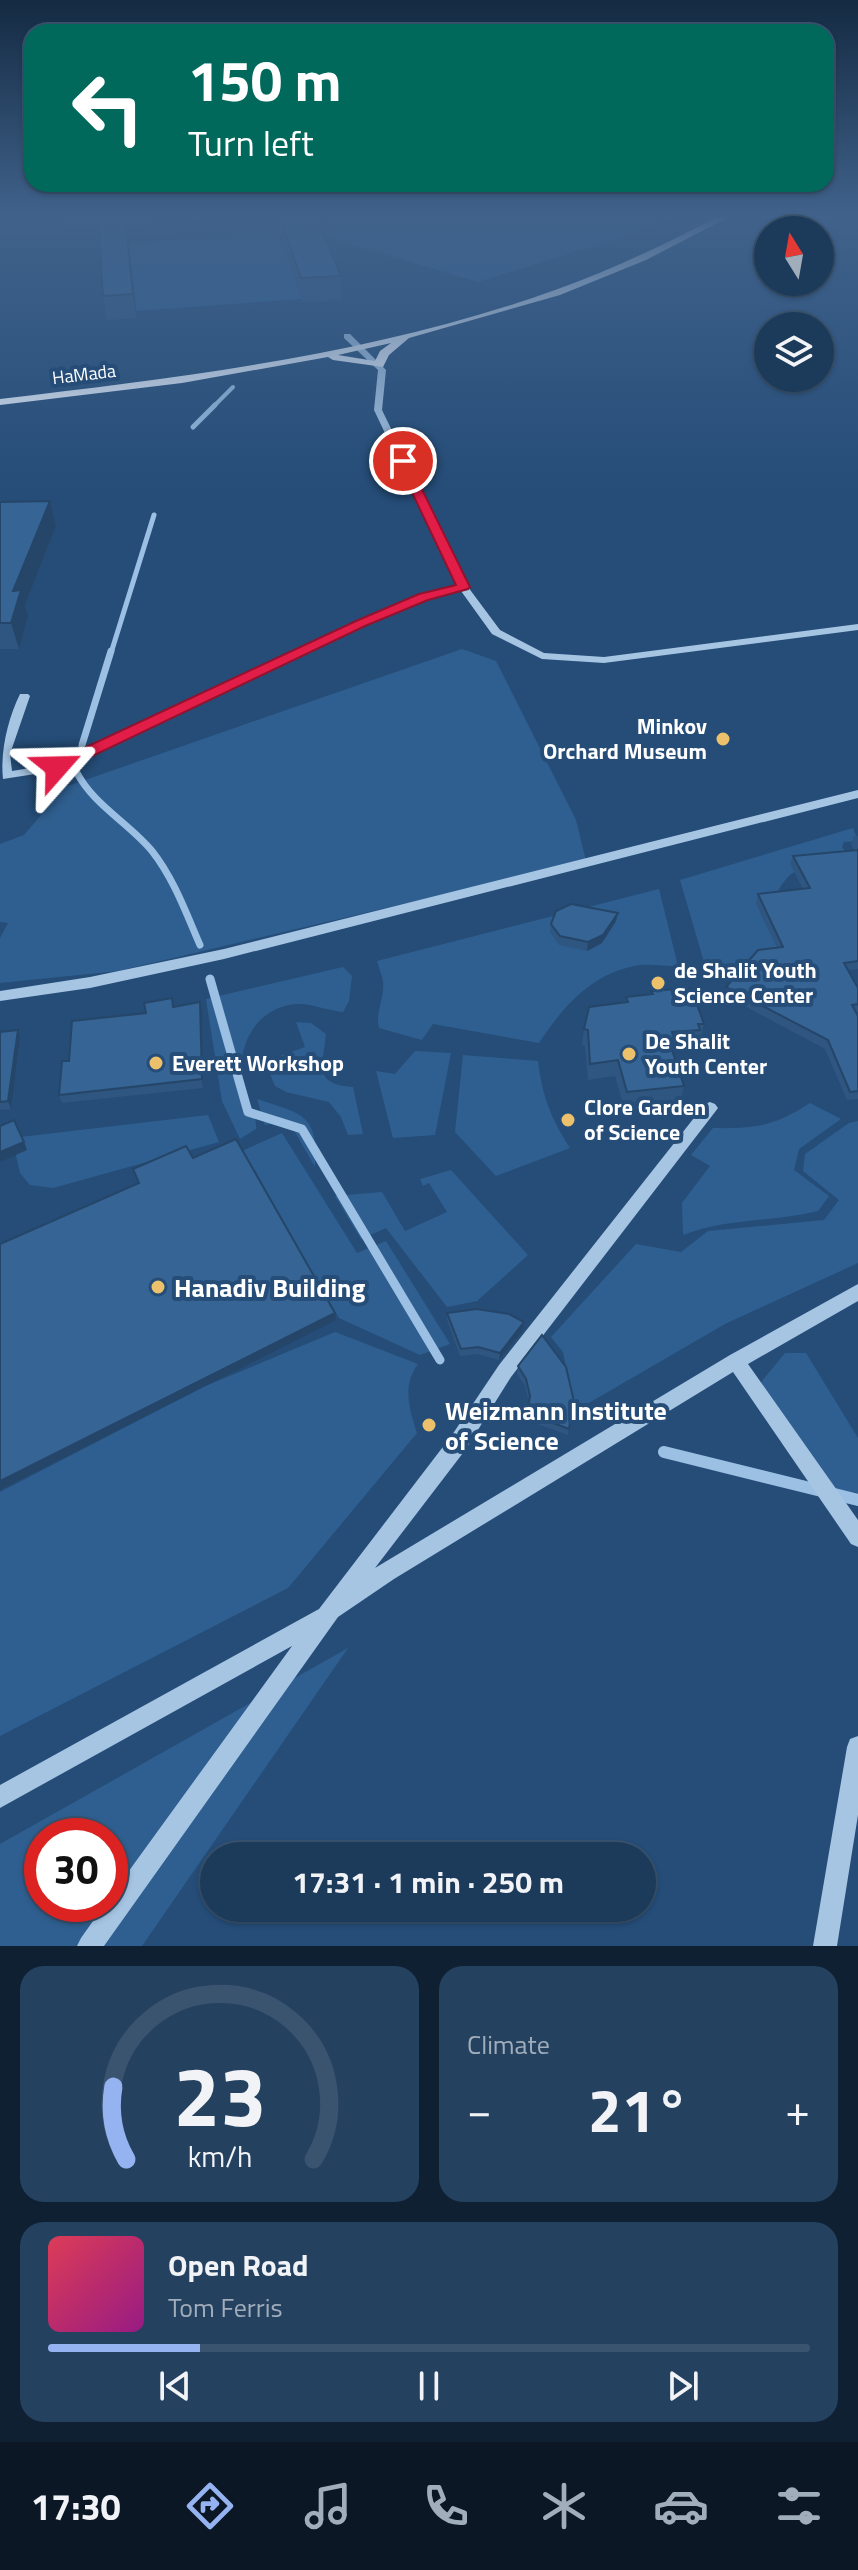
<!DOCTYPE html>
<meta charset="utf-8">
<style>
body{margin:0;font-family:"Titillium Web",sans-serif;background:#254160;color:#f1f3f6;height:100vh;display:flex;flex-direction:column;font-size:30px;white-space:nowrap}
*{box-sizing:border-box;margin:0}
p{font-size:26px;color:#a0adbb}
.icon{flex:none;width:44px;height:44px;fill:none;stroke:currentColor;stroke-width:2;stroke-linecap:round;stroke-linejoin:round}
.map{position:relative;height:1946px;overflow:hidden}
.panel{display:flex;flex-direction:column;gap:20px;padding:20px;background:#0f2032;flex:1}
.panel>*{flex:none}
.hud{position:absolute;left:24px;top:24px;width:810px;height:168px;border-radius:24px;box-shadow:0 2px 6px #0004,0 0 0 2px #3a5470;background:#00695c;color:#fff;overflow:hidden}
.needle{width:52px;rotate:349deg}
.controls{position:absolute;left:754px;top:216px;display:grid;gap:16px}
.controls a{display:grid;place-items:center;width:80px;height:80px;border-radius:50%;background:#1c3a5a;box-shadow:0 2px 6px #0004,0 0 0 2px #3a5470;font-size:40px}
.speed{position:absolute;left:24px;top:1818px;display:flex;gap:16px;font-size:40px;font-weight:700;text-align:center}
.speed>*{display:grid;place-content:center;width:104px;height:104px;border-radius:50%;background:#1c3a5a;box-shadow:0 2px 6px #0004,0 0 0 2px #3a5470;line-height:1}
.speed .limit{border:12px solid #d22;background:#fff;color:#111}
.pin{position:absolute;display:grid;place-items:center;width:68px;height:68px;color:#fff;margin:-34px;border:4px solid #fff;border-radius:50%;box-shadow:0 2px 8px #0007}
.me{position:absolute;width:88px;margin:-44px;rotate:65deg;stroke-linejoin:round;filter:drop-shadow(0 0 6px #0008)}
.turn{display:flex;align-items:center;gap:28px;height:168px;padding:0 32px;font-size:36px}
.turn .icon{width:104px;height:104px;stroke-width:2.5}
.turn b{display:block;font-size:56px;line-height:68px}
.big{font-size:60px;font-weight:700;line-height:1.1}
.panel .card{flex:1;display:flex;flex-direction:column;justify-content:center;gap:12px;min-width:0;padding:0 28px;border-radius:24px;background:#254160}
.panel .dial{align-items:center;gap:0}
.dial svg{height:208px;overflow:visible;fill:none;stroke:#3a5470;stroke-width:7;stroke-linecap:round;text-anchor:middle}
.dial text{fill:#f1f3f6;stroke:none}
.song{display:flex;align-items:center;gap:24px}
.cover{width:96px;height:96px;border-radius:12px;background:linear-gradient(135deg,hsl(350 70% 55%),hsl(310 70% 35%))}
.played{height:8px;border-radius:4px;background:linear-gradient(90deg,#95b2f1 20%,#3a5470 20%)}
.keys{display:flex;justify-content:space-around;direction:ltr}
.heat{display:flex;justify-content:space-between;align-items:center;font-size:44px;direction:ltr}
.panel .tiles{flex:1;display:grid;gap:20px;grid-template-columns:1fr 1fr}
.card:last-child{grid-column:span 2}
.trip{position:absolute;left:200px;top:1842px;width:456px;height:80px;border-radius:40px;background:#1c3a5a;box-shadow:0 2px 6px #0004,0 0 0 2px #3a5470;font-weight:700;line-height:80px;text-align:center}
.tabs{display:flex;height:128px;justify-content:space-around;align-items:center;background:#0b1724;color:#a0adbb}
.tabs .icon{width:56px;height:56px}
.tabs .active{color:#95b2f1}
.tabs b{font-size:36px;color:#f1f3f6}
.map>svg:first-child{display:block}
.green{fill:#2f5f90;fill-rule:evenodd}
.lines{fill:none;stroke-linecap:round;stroke-linejoin:round}
.stream-far4{stroke:#9bc0e4;stroke-width:4}
.stream-far3{stroke:#9bc0e4;stroke-width:5}
.stream-far2{stroke:#9bc0e4;stroke-width:7}
.stream-far1{stroke:#9bc0e4;stroke-width:9}
.stream{stroke:#9bc0e4;stroke-width:12}
.minor{fill:#a6c5e3;fill-rule:evenodd}
.major{fill:#e6effc;fill-rule:evenodd}
.wall{fill:#2e5680}
.shaded-wall{fill:#254668}
.building{fill:#356495;stroke:#254668;stroke-width:2}
.route{fill:#e11d48;stroke:#92132f;stroke-width:2}
.poi-dot{fill:#edc16b;stroke:#254d78;stroke-width:3}
.labels{text-anchor:middle;dominant-baseline:central;stroke-width:8;stroke-linejoin:round;paint-order:stroke}
.far-street-label{font-size:18px;fill:#fff;stroke:#254d78}
.poi-label{font-size:22px;font-weight:bold;fill:#fff;stroke:#254d78;text-anchor:start}
.near-poi-label{font-size:26px;font-weight:bold;fill:#fff;stroke:#254d78;text-anchor:start}
</style>
<div class="map">
<svg width="858" height="1946" viewBox="0 0 858 1946">
<rect width="100%" height="100%" fill="#254d78"/>
<g class="green">
<polygon points="64,218 199,218 200,221 64,229"/>
<polygon points="316,218 670,218 642,231 478,282 326,237"/>
<polygon points="279,234 302,299 136,311 129,243"/>
<polygon points="462,649 496,661 576,820 586,861 118,971 0,983 0,938 8,923 0,922 0,844 24,835 65,787"/>
<path d="M853 828 858 841 844 842 842 847 858 867C816 867 793 855 774 900L758 907 767 927 777 926 795 960 758 977 709 979 680 880Z"/>
<path d="M659 889 678 966C664 966 647 963 634 966 590 975 562 1008 539 1043L433 1024 422 1040 379 1028C375 1012 385 998 383 981 382 975 379 968 377 961Z"/>
<path d="M343 967 352 976 349 1001 343 1012C329 1011 313 1004 300 1004 259 1004 235 1044 243 1082 246 1099 257 1111 256 1129L240 1139 222 1101 206 999Z"/>
<path d="M296 1022 311 1023 326 1034C323 1065 312 1084 353 1087L363 1134 348 1135 341 1117 329 1102 286 1092 275 1086 270 1074 272 1059 305 1047Z"/>
<polygon points="415,1051 451,1053 435,1135 393,1138 376,1071 395,1074"/>
<path d="M463 1055 538 1061C542 1095 551 1119 570 1148L496 1176 455 1132Z"/>
<path d="M257 1099C301 1114 319 1113 315 1167L288 1120 265 1125Z"/>
<path d="M810 1103 841 1119 799 1149 794 1170 829 1196 818 1211C773 1222 727 1218 683 1235L682 1203 710 1166 691 1155 713 1128C755 1129 775 1126 810 1103Z"/>
<polygon points="208,1115 219,1142 53,1188 30,1185 20,1173 12,1138"/>
<polygon points="858,1121 858,1263 725,1324 575,1411 563,1352 551,1337 636,1244 681,1252 708,1231 824,1220 839,1200 803,1171 805,1154 849,1123"/>
<polygon points="282,1133 357,1253 386,1241 450,1344 420,1355 339,1318 242,1151"/>
<polygon points="451,1170 528,1255 477,1301 447,1307 386,1228 361,1239 335,1196 382,1192 405,1231 447,1212 429,1183 423,1186 420,1179"/>
<path d="M335 1332 418 1364C402 1385 409 1409 417 1433L288 1588 0 1736V1492L203 1387Z"/>
<polygon points="785,1353 806,1353 858,1438 858,1493 831,1489 758,1386"/>
<path d="M348 1648 142 1946H0V1844ZM42 1836H110V1904H42Z"/>
</g>
<g class="lines">
<polyline class="stream-far4" points="213,407 233,387"/>
<g class="stream-far3">
<polyline points="193,427 215,405"/>
<polyline points="111,653 154,515"/>
</g>
<g class="stream-far2">
<polyline points="82,745 111,651"/>
<path d="M76 771C93 805 129 823 152 851 174 879 186 913 200 945"/>
</g>
<polyline class="stream-far1" points="210,979 248,1112 302,1129 440,1360"/>
<polyline class="stream" points="664,1452 858,1500"/>
<g class="minor">
<path d="M344 334H350L386 370 382 410 468 587 500 630 544 653 604 657 858 624V630L604 663 542 659 492 634 461 591 428 599 365 626 61 770 3 779C0 752 8 718 20 694H28L30 696 10 754 12 771 54 764 357 622 420 595 457 585 374 410 378 370 344 338Z"/>
<polygon points="858,790 858,798 224,959 90,988 0,1001 0,991 90,977 224,949"/>
<polygon points="710,1102 715,1104 718,1108 715,1112 511,1377 466,1449 375,1568 730,1355 858,1284 858,1301 748,1364 858,1520 858,1547 851,1544 733,1372 394,1579 338,1617 104,1946 77,1946 81,1938 105,1904 110,1904 110,1897 292,1646 0,1808 0,1785 319,1609 452,1435 499,1365 705,1104"/>
<polygon points="858,1736 858,1815 837,1946 813,1946 847,1747 850,1739"/>
</g>
<path class="major" d="M716 218H727L646 260 560 295 409 338 389 355 383 367 333 360 328 357 182 383 0 405V399C186 377 378 354 555 290 611 270 663 245 716 218ZM391 343 380 351 375 361 338 355Z"/>
</g>
<g class="wall">
<polygon points="125,218 137,318 107,320 103,296"/>
<polygon points="276,218 317,218 341,276 342,300 303,302 276,225"/>
<polygon points="50,501 56,526 25,605 28,616 19,649 0,649 0,502"/>
<polygon points="854,836 858,836 858,969 848,970 858,989 858,1012 856,1012 858,1016 858,1099 847,1100 825,1049 724,995 726,987 777,948 756,903 758,894 803,889 790,864 793,856 854,850 851,844"/>
<polygon points="618,913 616,921 602,943 587,951 559,945 550,932 551,924"/>
<polygon points="651,991 704,1024 700,1040 698,1040 696,1047 672,1048 684,1086 680,1102 624,1108 615,1076 588,1080 585,1046 582,1045 584,1029 625,1003 626,997 650,994"/>
<polygon points="200,1002 202,1010 203,1088 62,1103 59,1095 69,1061 146,1013"/>
<polygon points="18,1030 20,1038 11,1109 0,1110 0,1032"/>
<polygon points="447,1313 523,1330 499,1360 478,1354 460,1356 447,1320"/>
<polygon points="518,1366 573,1397 568,1435 526,1420 529,1403 525,1386 517,1374"/>
</g>
<g class="shaded-wall">
<polygon points="125,218 128,234 137,318 133,294"/>
<polygon points="50,501 56,526 25,605 28,616 19,649 11,623 13,591"/>
<polygon points="618,913 616,921 602,943 587,951 588,942"/>
<polygon points="200,1002 202,1010 203,1088 202,1079"/>
<polygon points="18,1030 20,1038 11,1109 8,1101"/>
<polygon points="24,1142 27,1150 0,1162 0,1152"/>
<polygon points="335,1313 336,1320 0,1490 0,1481"/>
<polygon points="524,1322 523,1330 499,1360 500,1353"/>
</g>
<g class="building">
<polygon points="98,218 125,218 133,294 103,296"/>
<polygon points="280,218 317,218 341,276 301,278"/>
<polygon points="50,501 13,591 21,590 11,623 0,623 0,502"/>
<polygon points="858,850 858,961 844,963 858,988 858,1004 852,1005 858,1016 858,1091 850,1092 828,1040 726,987 758,950 783,947 758,894 810,888 793,856"/>
<polygon points="571,904 618,913 603,935 588,942 560,936 551,924 556,911"/>
<polygon points="691,988 704,1024 698,1024 700,1030 672,1032 674,1040 669,1041 684,1086 627,1092 618,1060 590,1064 588,1030 584,1029 589,1007 628,1002 626,997 653,994 651,991"/>
<polygon points="172,998 173,1007 200,1002 202,1079 59,1095 62,1061 69,1061 72,1021 146,1013 144,1003"/>
<polygon points="18,1030 8,1101 0,1102 0,1032"/>
<polygon points="14,1120 24,1142 0,1152 0,1126"/>
<polygon points="236,1139 335,1313 0,1481 0,1244 139,1183 133,1169 186,1146 193,1158"/>
<polygon points="477,1309 509,1314 524,1322 500,1353 478,1347 461,1349 447,1313"/>
<polygon points="542,1335 566,1367 573,1397 569,1429 527,1413 530,1396 526,1379 518,1366"/>
</g>
<linearGradient id="sky" x2="0" y2="1"><stop stop-color="#142a42"/><stop offset="0.44" stop-color="#40628b"/><stop offset="1" stop-color="#40628b" stop-opacity="0"/></linearGradient>
<rect width="858" height="490" fill="url(#sky)"/>
<polygon class="route" points="403,457 408,461 470,587 468,589 428,600 365,626 63,770 52,770 52,763 356,621 419,594 456,585 397,461"/>
<g class="poi-dot">
<circle cx="723" cy="739" r="8"/>
<circle cx="658" cy="983" r="8"/>
<circle cx="629" cy="1054" r="8"/>
<circle cx="156" cy="1063" r="8"/>
<circle cx="568" cy="1120" r="8"/>
<circle cx="158" cy="1287" r="8"/>
<circle cx="429" cy="1425" r="8"/>
</g>
<g class="labels">
<g class="far-street-label">
<text transform="translate(84 374) rotate(-7)">HaMada</text>
</g>
<g class="poi-label">
<text x="707" y="726" text-anchor="end">Minkov<tspan x="707" dy="25">Orchard Museum</tspan></text>
<text x="674" y="970">de Shalit Youth<tspan x="674" dy="25">Science Center</tspan></text>
<text x="645" y="1041">De Shalit<tspan x="645" dy="25">Youth Center</tspan></text>
<text x="172" y="1063">Everett Workshop</text>
<text x="584" y="1107">Clore Garden<tspan x="584" dy="25">of Science</tspan></text>
</g>
<g class="near-poi-label">
<text x="174" y="1287">Hanadiv Building</text>
<text x="445" y="1410">Weizmann Institute<tspan x="445" dy="30">of Science</tspan></text>
</g>
</g>
</svg>
<div class="controls">
<a><svg class="needle" viewBox="-14 -14 28 28"><path d="M0-13l5 13h-10z" fill="#e53935"/><path d="M0 13l5-13h-10z" fill="#a0adbb"/></svg></a>
<a><svg class="icon" aria-label="layers" viewBox="0 0 24 24"><path d="M12 4l9 5-9 5-9-5zM3 14l9 5 9-5"/></svg></a>
</div>
<div class="speed"><div class="limit">30</div></div>
<div class="pin" style="left:403px;top:461px;background:#d93025"><svg class="icon" aria-label="arrive" viewBox="0 0 24 24"><path d="M6 21V4h12l-3 4 3 4H6"/></svg></div>
<svg class="me" style="left:57px;top:767px" viewBox="-20 -20 40 40"><path d="M0-17L14 15 0 8-14 15z" fill="#e11d48" stroke="#fff" stroke-width="4"/></svg>
<div class="trip">17:31 · 1 min · 250 m</div>
<div class="hud">
<div class="turn"><svg class="icon" aria-label="left" viewBox="0 0 24 24"><path d="M17 20v-9H6M10 6l-5 5 5 5"/></svg><div><b>150 m</b>Turn left</div></div>
</div>
</div>
<section class="panel">
<div class="tiles">
<div class="card dial"><svg viewBox="0 0 100 80">
<path d="M14 69A42 42 0 1 1 86 69"/>
<path d="M14 69A42 42 0 0 1 9 41" stroke="#95b2f1"/>
<text x="50" y="56" font-size="32" font-weight="700">23</text>
<text x="50" y="72" font-size="11">km/h</text>
</svg></div>
<div class="card"><p>Climate</p>
<div class="heat"><a>−</a><b class="big">21°</b><a>+</a></div>
</div>
<div class="card">
<div class="song"><i class="cover"></i><div><b>Open Road</b><p>Tom Ferris</p></div></div>
<div class="played"></div>
<div class="keys"><svg class="icon" aria-label="previous" viewBox="0 0 24 24"><path d="M18 5L8 12l10 7zM5 5v14"/></svg><svg class="icon" aria-label="pause" viewBox="0 0 24 24"><path d="M8 5v14M16 5v14"/></svg><svg class="icon" aria-label="next" viewBox="0 0 24 24"><path d="M6 5l10 7-10 7zM19 5v14"/></svg></div>
</div>
</div>
</section>
<nav class="tabs">
<b>17:30</b>
<svg class="icon active" aria-label="directions" viewBox="0 0 24 24"><path d="M12 3l9 9-9 9-9-9zM9 14v-3h6M13 9l2 2-2 2"/></svg>
<svg class="icon" aria-label="music" viewBox="0 0 24 24"><path d="M9 18V5l10-2v13"/><circle cx="6" cy="18" r="3"/><circle cx="16" cy="16" r="3"/></svg>
<svg class="icon" aria-label="phone" viewBox="0 0 24 24"><path d="M5 4h4l2 5-3 2q2 4 5 5l2-3 5 2v4C11 20 4 13 5 4z"/></svg>
<svg class="icon" aria-label="climate" viewBox="0 0 24 24"><path d="M12 3v18M4 7l16 10M4 17L20 7"/></svg>
<svg class="icon" aria-label="car" viewBox="0 0 24 24"><path d="M5 17H2v-5l4-1 3-4h7l3 4 3 1v5h-3M9 17h6M6 11h13"/><circle cx="7" cy="17" r="2"/><circle cx="17" cy="17" r="2"/></svg>
<svg class="icon" aria-label="filters" viewBox="0 0 24 24"><path d="M4 7h16M4 17h16"/><circle cx="9" cy="7" r="2"/><circle cx="15" cy="17" r="2"/></svg>
</nav>
